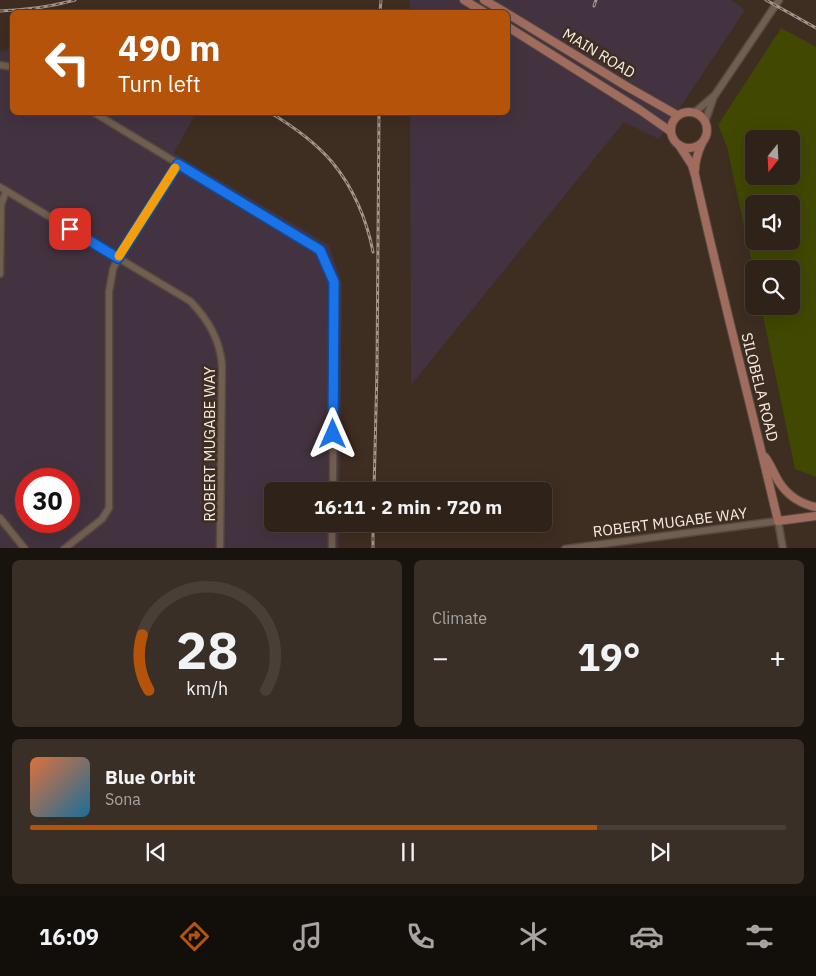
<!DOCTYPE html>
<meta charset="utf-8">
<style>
body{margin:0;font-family:"IBM Plex Sans",sans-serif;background:#3a2f26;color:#f1f3f6;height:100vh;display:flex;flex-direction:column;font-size:19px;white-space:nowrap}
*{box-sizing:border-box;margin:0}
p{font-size:16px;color:#a7a4a2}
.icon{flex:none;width:28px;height:28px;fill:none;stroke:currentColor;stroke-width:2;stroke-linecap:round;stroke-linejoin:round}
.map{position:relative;height:548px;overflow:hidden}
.sheet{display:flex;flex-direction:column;gap:12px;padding:12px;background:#19130e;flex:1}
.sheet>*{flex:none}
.top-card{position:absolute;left:10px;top:10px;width:500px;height:105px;border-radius:8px;box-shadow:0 5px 20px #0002,0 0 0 1px #493f38;background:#b45309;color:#fff;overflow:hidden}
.needle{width:32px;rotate:198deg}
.controls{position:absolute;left:745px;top:130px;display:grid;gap:10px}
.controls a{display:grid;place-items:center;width:55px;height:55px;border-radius:8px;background:#2e2219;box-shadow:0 5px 20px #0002,0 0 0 1px #493f38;font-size:25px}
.speed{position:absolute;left:15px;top:468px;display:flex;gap:10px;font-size:25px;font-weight:700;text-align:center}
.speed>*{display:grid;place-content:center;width:65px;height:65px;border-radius:50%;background:#2e2219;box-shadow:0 5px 20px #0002,0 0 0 1px #493f38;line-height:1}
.speed .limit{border:8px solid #d22;background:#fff;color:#111}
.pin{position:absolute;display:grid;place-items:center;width:42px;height:42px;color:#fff;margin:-21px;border-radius:10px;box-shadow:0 2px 8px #0006}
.me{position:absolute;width:55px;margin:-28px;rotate:0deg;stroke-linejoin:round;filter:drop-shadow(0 0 4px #0008)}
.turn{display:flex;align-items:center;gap:18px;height:105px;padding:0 25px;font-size:22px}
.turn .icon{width:65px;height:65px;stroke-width:2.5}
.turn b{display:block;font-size:35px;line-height:42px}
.big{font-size:38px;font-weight:800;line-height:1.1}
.sheet .card{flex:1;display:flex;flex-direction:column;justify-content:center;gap:8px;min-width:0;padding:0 18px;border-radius:8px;background:#3a2f26}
.sheet .dial{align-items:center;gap:0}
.dial svg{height:130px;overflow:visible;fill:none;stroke:#493f38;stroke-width:7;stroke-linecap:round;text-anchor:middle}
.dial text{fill:#f1f3f6;stroke:none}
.song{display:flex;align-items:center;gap:15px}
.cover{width:60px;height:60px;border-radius:8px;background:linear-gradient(135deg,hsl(20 70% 55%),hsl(200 70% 35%))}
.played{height:5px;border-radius:2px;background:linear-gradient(90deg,#b45309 75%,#493f38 75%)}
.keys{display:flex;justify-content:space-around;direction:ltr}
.heat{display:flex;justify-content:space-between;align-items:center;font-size:28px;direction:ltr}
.sheet .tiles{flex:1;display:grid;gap:12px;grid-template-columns:1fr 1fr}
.card:last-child{grid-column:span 2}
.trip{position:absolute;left:264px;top:482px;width:288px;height:50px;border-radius:8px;background:#2e2219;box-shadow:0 5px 20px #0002,0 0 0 1px #493f38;font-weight:800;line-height:50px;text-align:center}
.dock{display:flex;height:80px;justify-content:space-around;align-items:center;background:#120e0a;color:#a7a4a2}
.dock .icon{width:35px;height:35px}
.dock .active{color:#b45309}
.dock b{font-size:22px;color:#f1f3f6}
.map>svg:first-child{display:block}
.industrial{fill:#433340;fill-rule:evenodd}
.green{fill:#404801;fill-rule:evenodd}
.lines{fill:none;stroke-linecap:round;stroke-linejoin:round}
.minor-casing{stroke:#57493f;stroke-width:9}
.major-casing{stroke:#57493f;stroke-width:10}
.minor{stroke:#705e50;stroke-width:6}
.major{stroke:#9f6c5e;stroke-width:8}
.rail-casing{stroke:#a3968c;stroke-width:3}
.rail{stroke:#3e2d21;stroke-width:1;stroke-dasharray:4;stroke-linecap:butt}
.route-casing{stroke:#114b97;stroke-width:12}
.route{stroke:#1a73e8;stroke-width:9}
.slow{stroke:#f59e0b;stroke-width:9}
.labels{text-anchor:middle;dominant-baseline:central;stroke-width:5;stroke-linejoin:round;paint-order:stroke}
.street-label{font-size:15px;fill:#f8ede5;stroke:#3e2d21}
</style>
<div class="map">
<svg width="816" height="549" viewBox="0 0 816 549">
<rect width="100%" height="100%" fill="#3e2d21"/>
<g class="industrial">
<polygon points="409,0 731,0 745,10 659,139 624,122 411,385 410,113 508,112 508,12 410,12"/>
<path d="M12 49V112L196 113 174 153 329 245 342 284 340 491H272V524H339V548H0V51ZM26 479H69V521H26Z"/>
</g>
<path class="green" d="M781 28 816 47V477L795 469 761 306H791V269H754V272L727 147 718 125ZM754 139H791V176H754ZM754 204H791V241H754Z"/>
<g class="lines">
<g class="minor-casing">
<g id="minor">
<polyline points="0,65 12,67"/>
<polyline points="93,112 320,250 334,282 333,491"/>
<polyline points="695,112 715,95 779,0"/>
<polyline points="705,122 714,96"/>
<path d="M0 187 190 301C208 319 220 340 222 365L220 549"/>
<polyline points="0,274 1,205 6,191"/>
<polyline points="0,518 25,549"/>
<polyline points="64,549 102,519 109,508 109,292 113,269 118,258 178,164"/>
<polyline points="332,549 332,524"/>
<polyline points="565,549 778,521 783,549"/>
</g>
</g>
<g class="major-casing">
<g id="major">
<polyline points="464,0 484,12"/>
<polyline points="484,0 505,12"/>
<polyline points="508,14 626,86 677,115"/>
<polyline points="508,27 640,110 670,131"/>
<circle cx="689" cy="130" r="18"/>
<path d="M679 145 692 165 695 175C721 291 751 406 778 521L816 516"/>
<path d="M695 170C695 160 698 152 702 143"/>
<path d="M765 457C771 465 774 474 779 482 788 496 801 504 816 507"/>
</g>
</g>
<use href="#minor" class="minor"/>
<use href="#major" class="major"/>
<g class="rail-casing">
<g id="rail">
<polyline points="766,0 816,28"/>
<polyline points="594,6 596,0"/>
<path d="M0 11C26 10 50 7 75 0"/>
<polyline points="380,12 381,0"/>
<path d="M269 112C291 125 315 142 332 162 353 187 367 220 373 252"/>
<polyline points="374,491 377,369 379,112"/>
<polyline points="373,549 373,524"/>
</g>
</g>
<use href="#rail" class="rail"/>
</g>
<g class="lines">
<g class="route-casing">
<polyline id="route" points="70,229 118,258 178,164 320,250 334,282 333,434"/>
</g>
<use href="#route" class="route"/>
<polyline class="slow" points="119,256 175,168"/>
</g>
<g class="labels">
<g class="street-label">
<text transform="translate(599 53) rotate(31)">MAIN ROAD</text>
<text transform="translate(760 387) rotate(76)">SILOBELA ROAD</text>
<text transform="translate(209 444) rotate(-90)">ROBERT MUGABE WAY</text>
<text transform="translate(670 522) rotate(-7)">ROBERT MUGABE WAY</text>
</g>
</g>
</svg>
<div class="controls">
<a><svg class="needle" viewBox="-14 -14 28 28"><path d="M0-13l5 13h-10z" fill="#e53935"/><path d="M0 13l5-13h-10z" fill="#a7a4a2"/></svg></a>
<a><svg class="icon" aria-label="sound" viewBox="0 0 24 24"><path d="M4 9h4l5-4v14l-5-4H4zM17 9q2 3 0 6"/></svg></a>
<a><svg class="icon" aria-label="search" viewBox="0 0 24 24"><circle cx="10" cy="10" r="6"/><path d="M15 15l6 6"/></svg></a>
</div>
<div class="speed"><div class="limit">30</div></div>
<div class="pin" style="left:70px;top:229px;background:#d93025"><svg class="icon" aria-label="arrive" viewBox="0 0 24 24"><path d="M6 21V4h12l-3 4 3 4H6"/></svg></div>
<svg class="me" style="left:333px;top:434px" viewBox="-20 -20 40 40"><path d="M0-17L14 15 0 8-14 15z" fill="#1a73e8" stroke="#fff" stroke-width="4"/></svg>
<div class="trip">16:11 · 2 min · 720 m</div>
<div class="top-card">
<div class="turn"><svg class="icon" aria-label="left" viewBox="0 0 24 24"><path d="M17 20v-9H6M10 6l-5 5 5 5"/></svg><div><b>490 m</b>Turn left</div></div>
</div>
</div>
<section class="sheet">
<div class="tiles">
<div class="card dial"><svg viewBox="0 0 100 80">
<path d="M14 69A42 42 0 1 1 86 69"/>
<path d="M14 69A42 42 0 0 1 10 35" stroke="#b45309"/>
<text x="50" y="56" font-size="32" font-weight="700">28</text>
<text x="50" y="72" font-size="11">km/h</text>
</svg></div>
<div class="card"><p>Climate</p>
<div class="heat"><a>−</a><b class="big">19°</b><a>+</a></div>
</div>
<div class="card">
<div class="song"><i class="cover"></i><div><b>Blue Orbit</b><p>Sona</p></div></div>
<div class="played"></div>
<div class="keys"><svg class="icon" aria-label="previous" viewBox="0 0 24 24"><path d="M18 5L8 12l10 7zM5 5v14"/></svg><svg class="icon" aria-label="pause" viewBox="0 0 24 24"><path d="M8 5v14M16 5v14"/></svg><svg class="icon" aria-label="next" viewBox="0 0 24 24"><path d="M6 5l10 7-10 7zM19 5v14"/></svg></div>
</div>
</div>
</section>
<nav class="dock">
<b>16:09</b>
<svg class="icon active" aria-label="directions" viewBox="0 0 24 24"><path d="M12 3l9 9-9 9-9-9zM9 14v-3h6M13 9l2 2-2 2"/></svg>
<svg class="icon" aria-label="music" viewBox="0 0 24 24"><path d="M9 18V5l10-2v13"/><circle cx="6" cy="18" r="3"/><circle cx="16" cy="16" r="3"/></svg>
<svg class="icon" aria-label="phone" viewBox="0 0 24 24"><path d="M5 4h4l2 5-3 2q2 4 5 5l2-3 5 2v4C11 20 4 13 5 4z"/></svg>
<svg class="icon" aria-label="climate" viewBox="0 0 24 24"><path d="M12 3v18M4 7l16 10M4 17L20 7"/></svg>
<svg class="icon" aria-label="car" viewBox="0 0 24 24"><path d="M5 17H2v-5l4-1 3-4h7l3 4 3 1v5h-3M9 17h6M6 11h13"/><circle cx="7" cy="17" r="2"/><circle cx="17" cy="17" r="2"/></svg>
<svg class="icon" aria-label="filters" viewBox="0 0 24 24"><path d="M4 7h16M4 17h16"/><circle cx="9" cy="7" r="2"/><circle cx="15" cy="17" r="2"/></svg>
</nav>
